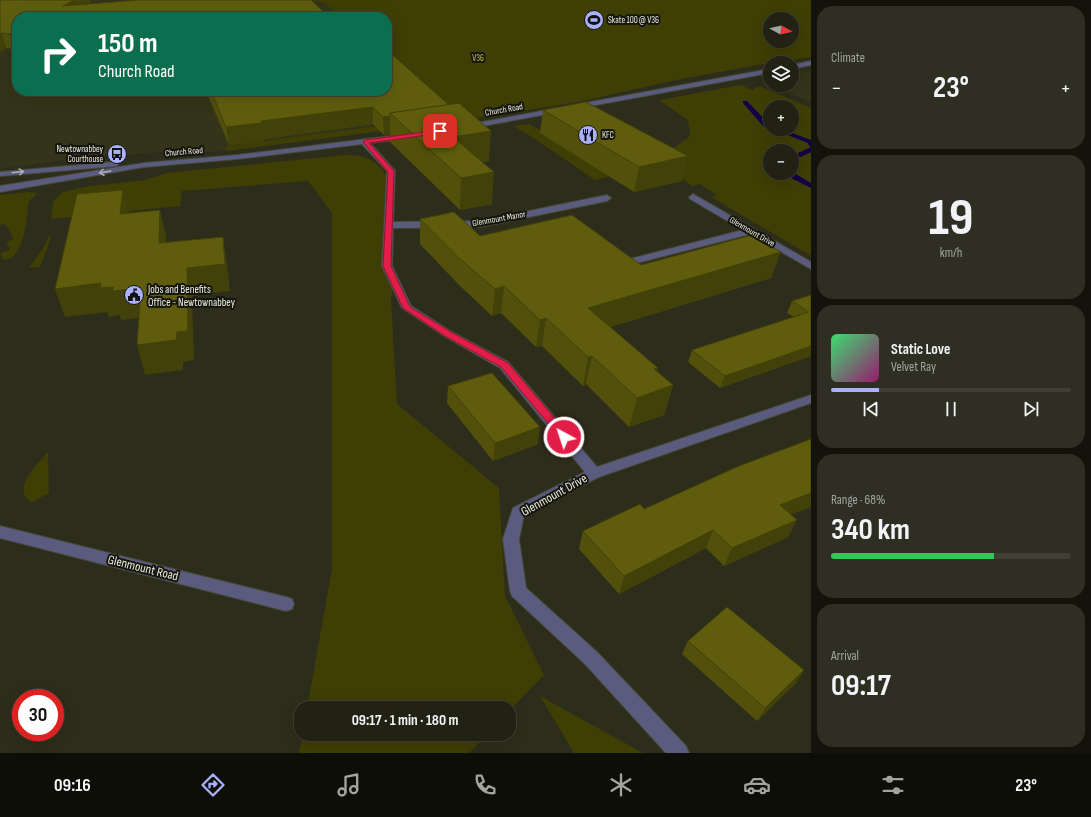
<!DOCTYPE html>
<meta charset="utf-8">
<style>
body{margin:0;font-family:"Sofia Sans Condensed",sans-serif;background:#2e2f22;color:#f1f3f6;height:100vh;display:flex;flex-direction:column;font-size:15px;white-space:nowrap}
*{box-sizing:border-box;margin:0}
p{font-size:13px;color:#a2a4a0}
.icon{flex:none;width:22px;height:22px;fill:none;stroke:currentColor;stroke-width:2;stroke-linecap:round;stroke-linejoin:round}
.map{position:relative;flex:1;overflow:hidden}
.sheet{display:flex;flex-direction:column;gap:6px;padding:6px;background:#13130b;width:280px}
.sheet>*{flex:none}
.banner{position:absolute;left:12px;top:12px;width:380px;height:84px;border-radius:16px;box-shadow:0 4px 16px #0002,0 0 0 1px #3f3f34;background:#0b6e4f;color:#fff;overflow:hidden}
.needle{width:26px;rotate:98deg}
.controls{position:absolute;left:763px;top:12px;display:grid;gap:8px}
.controls a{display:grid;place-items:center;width:36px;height:36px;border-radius:50%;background:#222214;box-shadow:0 4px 16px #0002,0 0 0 1px #3f3f34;font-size:20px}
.speed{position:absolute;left:12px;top:689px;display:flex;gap:8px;font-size:20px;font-weight:700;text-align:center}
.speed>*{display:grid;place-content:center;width:52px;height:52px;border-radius:50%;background:#222214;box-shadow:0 4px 16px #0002,0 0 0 1px #3f3f34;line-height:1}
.speed .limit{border:6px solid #d22;background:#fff;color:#111}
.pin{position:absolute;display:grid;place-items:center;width:34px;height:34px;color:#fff;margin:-17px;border-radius:8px;box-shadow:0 2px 6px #0006}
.me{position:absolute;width:44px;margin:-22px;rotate:320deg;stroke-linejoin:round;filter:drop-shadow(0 0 3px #0008)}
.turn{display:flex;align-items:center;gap:14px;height:84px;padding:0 20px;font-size:18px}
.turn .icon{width:52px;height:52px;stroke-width:2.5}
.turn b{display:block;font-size:28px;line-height:34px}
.big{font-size:30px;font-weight:700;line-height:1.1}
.sheet .widget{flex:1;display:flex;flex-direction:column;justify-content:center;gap:6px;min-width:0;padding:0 14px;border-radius:16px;background:#2e2f22}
.sheet .dial{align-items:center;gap:0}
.dial b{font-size:52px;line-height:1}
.song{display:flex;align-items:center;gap:12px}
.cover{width:48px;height:48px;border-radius:6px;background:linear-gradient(135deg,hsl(140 70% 55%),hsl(320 70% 35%))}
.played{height:4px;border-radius:2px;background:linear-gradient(90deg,#aab0fb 20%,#3f3f34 20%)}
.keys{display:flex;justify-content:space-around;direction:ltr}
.heat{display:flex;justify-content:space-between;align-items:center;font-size:22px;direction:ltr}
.charge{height:6px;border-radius:3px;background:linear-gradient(90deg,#34c759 68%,#3f3f34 0)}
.trip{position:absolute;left:294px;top:701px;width:222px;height:40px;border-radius:16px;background:#222214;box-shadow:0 4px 16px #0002,0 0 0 1px #3f3f34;font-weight:700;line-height:40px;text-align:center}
.dock{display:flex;height:64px;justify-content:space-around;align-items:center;background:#0e0e08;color:#a2a4a0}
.dock .icon{width:28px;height:28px}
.dock .current{color:#aab0fb}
.dock b{font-size:18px;color:#f1f3f6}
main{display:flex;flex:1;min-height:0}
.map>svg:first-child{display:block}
.built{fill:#34341a}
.green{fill:#3f3e05;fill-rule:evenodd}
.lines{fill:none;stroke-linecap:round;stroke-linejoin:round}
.stream{fill:#120048;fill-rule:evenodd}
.minor-casing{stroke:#484837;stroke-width:2}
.minor{fill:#595c7e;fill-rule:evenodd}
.wall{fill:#52500b}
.shaded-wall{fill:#424109}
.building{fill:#5f5d0d;stroke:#424109}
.oneway{stroke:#a9abb4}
.route{fill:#e11d48;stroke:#92132f}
.labels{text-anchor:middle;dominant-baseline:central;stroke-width:4;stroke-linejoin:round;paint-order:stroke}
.far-poi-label{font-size:9px;fill:#ebece0;stroke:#15150d;text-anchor:start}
.far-park-label{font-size:9px;fill:#c8c642;stroke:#15150d}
.far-street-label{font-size:9px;fill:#ebece0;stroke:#15150d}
.poi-label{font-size:11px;fill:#ebece0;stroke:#15150d;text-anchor:start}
.near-street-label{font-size:13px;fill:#ebece0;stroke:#15150d}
</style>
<main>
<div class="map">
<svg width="811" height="753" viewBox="0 0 811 753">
<rect width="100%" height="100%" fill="#2d2d1b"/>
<g class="built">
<polygon points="0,0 313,0 325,3 341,17 17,17 17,91 387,91 460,121 227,151 183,153 183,150 124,155 124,153 110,154 0,169"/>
<polygon points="811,71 811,102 778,89 774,85 792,85 792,74"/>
</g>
<g class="green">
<path d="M313 0H811V57L770 63 676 80 583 101 460 121 227 151 226 146 432 119 387 63V17H339L325 3ZM770 19H792V41H770Z"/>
<path d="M740 85 753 90 756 87H762L811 108V256L711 197 717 195 700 184 692 186 665 168 658 165 595 180 532 137 513 126 529 124 602 163 670 151 690 136 688 120 659 100ZM770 107H792V129H770ZM770 151H792V173H770Z"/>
<path d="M345 155C367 155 376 160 388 178L384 205 387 220 394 280 391 300 397 404 499 488 505 596 544 675 509 711V708H307L332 569V213L308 181 182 191 180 206 51 219 53 202 59 195 63 192 84 187 145 180 167 173Z"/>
<path d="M27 192 38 193 29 201C26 216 26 259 3 260L0 253 10 250 6 242 14 239 5 224 0 225V195Z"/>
<polygon points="50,234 51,238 40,267 29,268 44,247"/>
<path d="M48 452 49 493 32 502C10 490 38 463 48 452Z"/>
<polygon points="540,696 643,753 574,753"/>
<polygon points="303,734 488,734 469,753 299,753"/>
</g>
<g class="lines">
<g class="stream">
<polygon points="743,101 747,101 770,125 770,129 764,127 743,103"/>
<polygon points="772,129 781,129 811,140 811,147 809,146 808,143"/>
<polygon points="811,147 811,152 792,161 792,156"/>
<polygon points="792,172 811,183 811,188 789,177 786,173"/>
</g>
<g class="minor-casing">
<g id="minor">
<polygon points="811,61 811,65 792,69 792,65"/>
<polygon points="770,69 770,73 466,129 462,127 466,125"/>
<polygon points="407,134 411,136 410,138 370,143 395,171 393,222 480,221 607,195 611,198 607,201 480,227 393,228 392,266 411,306 452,332 508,362 597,467 811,395 811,403 599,477 524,515 519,539 526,588 597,652 686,746 689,753 666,753 585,664 512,596 510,591 503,539 513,508 585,472 500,368 444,336 402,308 382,266 387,171 362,144 237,159 144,167 0,192 0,186 144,163 237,155"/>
<polygon points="114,162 118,164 117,166 0,176 0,172"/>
<polygon points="693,194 811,262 811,269 750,234 621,267 618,266 616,264 618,262 743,230 690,199 689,197"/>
<polygon points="0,526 286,597 292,599 294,604 292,609 286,611 0,538"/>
</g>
</g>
<use href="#minor" class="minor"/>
</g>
<g class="wall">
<polygon points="0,0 90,0 91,4 17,17 17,47 14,49 6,48 0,52"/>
<polygon points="206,91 387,91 489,161 482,162 492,204 460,210 390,142 390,134 384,135 373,124 264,139 264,141 229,145"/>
<polygon points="543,110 682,181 634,192 540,133"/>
<polygon points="420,219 480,236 641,265 771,278 610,327 657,372 673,385 664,415 629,427 586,384 583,386 542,346 536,347 501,313 492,316 460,286 420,244"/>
<polygon points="811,295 811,356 720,388 688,362 692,350 794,317 787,313 792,301"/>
<polygon points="448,386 538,444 493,461 447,403"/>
<polygon points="644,509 792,515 788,537 724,566 706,548 619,594 579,549 583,531"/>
<polygon points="688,641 804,670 796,683 757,721 682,654"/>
</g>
<g class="shaded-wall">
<polygon points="74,0 90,0 91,5 63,6"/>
<polygon points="48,14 49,17 42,17"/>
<polygon points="17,30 17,47 14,49 10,34"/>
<polygon points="2,33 6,48 0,52 0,34"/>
<polygon points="373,107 373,124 264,139 264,141 229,145 226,127 261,121"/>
<polygon points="390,116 390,134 384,135 383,117"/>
<polygon points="491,131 489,161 452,167 453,137"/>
<polygon points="688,156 682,181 634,192 639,167"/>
<polygon points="494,172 492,204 460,210 461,178"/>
<polygon points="123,190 130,215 120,214"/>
<polygon points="160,210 166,236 165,271 159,243"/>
<polygon points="223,237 227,264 230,291 192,296 194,360 183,362 183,370 145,375 137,345 177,332 187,268"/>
<polygon points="781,252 771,278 583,335 588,308"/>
<polygon points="101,283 113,287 141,288 148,317 121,320 120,315 109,317 107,312 65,317 55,289"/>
<polygon points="504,286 501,313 492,316 495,289"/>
<polygon points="546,318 542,346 536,347 540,320"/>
<polygon points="811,346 811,356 720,388 725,376"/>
<polygon points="592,356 586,384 583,386 588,357"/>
<polygon points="658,368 651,393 673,385 664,415 629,427 637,398 654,369"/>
<polygon points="540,427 538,444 493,461 495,443"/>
<polygon points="811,493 811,507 772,522 780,505"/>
<polygon points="797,520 788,537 724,566 732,548"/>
<polygon points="713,530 706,548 619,594 624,576"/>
<polygon points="804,670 796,683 757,721 765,708"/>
</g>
<g class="building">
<polygon points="0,0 74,0 63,6 139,0 311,0 329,17 48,17 48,14 42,17 17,17 17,30 10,34 2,33 0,34"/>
<polygon points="387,50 449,105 390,113 390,116 383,117 373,107 261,121 262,123 226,127 211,91 387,91"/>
<polygon points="586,102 688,156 639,167 543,110"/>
<polygon points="459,103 491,131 453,137 494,172 461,178 390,113"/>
<polygon points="123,190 120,214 160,210 159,243 223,237 225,264 187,268 188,331 177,332 176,340 137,345 141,288 113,291 113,287 100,288 101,283 55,289 77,194"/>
<polygon points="454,212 480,236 572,215 641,265 752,235 781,252 588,308 658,368 654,369 673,385 637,398 592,356 588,357 546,318 540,320 504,286 495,289 461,260 420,219"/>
<polygon points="811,295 811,346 725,376 692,350 809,312 792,301"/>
<polygon points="492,373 540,427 495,443 448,386"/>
<polygon points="811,439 811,493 780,505 797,520 732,548 713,530 624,576 583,531 640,504 644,509 739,466"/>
<polygon points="727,607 804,670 765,708 688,641"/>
</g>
<defs><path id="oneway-shaft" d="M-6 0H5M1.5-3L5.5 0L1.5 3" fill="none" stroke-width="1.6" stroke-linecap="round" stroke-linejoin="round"/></defs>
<g class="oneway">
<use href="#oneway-shaft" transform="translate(18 172) rotate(-7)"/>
<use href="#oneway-shaft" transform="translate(105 172) rotate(170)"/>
</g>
<polygon class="route" points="440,130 443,131 442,133 369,143 394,171 391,266 410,307 451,332 508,363 568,434 569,437 568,439 561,439 501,367 445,336 403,308 383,266 388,172 363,142 365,140"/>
<defs>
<g id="stadium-disc" transform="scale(1)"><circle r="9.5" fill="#aab0fb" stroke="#15150d"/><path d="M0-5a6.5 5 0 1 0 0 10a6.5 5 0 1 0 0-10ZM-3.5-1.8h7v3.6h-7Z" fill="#111"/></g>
<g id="restaurant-disc" transform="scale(1)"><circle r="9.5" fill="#aab0fb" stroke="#15150d"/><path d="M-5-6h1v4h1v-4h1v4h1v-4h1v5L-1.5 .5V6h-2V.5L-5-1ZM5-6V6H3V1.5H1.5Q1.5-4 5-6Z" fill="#111"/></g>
<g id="bus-disc" transform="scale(1)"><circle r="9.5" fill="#aab0fb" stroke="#15150d"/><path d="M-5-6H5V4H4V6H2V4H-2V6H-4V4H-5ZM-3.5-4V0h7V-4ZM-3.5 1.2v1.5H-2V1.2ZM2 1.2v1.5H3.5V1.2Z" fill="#111"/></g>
<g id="civic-disc" transform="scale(1)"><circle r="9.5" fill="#aab0fb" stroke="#15150d"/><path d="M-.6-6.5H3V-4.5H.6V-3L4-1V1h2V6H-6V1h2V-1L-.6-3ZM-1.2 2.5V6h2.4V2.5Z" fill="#111"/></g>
</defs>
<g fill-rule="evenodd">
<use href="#stadium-disc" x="594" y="20"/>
<use href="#restaurant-disc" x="588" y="135"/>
<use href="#bus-disc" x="117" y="154"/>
<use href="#civic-disc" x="134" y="295"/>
</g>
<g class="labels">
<g class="far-poi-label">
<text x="608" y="20">Skate 100 @ V36</text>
<text x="602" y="135">KFC</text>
<text x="103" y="149" text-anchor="end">Newtownabbey<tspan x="103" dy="10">Courthouse</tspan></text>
</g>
<g class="far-park-label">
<text x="478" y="58">V36</text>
</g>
<g class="far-street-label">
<text transform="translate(504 110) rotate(-10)">Church Road</text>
<text transform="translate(184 152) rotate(-5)">Church Road</text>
<text transform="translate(499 219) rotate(-10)">Glenmount Manor</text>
<text transform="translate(752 232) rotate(30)">Glenmount Drive</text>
</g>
<g class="poi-label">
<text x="148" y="289">Jobs and Benefits<tspan x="148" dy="13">Office - Newtownabbey</tspan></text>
</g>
<g class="near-street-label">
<text transform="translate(554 495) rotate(-29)">Glenmount Drive</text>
<text transform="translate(143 568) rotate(14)">Glenmount Road</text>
</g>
</g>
</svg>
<div class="controls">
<a><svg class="needle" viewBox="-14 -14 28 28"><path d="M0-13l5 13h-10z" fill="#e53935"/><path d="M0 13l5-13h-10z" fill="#a2a4a0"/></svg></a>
<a><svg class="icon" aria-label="layers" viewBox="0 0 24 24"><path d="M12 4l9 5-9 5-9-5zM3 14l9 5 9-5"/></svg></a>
<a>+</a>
<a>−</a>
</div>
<div class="speed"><div class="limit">30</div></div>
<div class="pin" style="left:440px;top:131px;background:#d93025"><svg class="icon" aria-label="arrive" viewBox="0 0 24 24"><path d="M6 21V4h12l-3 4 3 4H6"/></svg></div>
<svg class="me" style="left:564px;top:437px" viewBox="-20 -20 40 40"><circle r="17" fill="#e11d48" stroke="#fff" stroke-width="3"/><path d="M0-11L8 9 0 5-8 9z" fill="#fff"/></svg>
<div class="trip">09:17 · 1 min · 180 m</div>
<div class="banner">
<div class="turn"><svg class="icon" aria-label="right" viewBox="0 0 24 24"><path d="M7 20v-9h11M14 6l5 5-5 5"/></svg><div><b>150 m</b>Church Road</div></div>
</div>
</div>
<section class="sheet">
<div class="widget"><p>Climate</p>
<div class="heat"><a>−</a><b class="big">23°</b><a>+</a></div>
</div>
<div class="widget dial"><b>19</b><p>km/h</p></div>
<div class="widget">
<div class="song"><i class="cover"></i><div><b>Static Love</b><p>Velvet Ray</p></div></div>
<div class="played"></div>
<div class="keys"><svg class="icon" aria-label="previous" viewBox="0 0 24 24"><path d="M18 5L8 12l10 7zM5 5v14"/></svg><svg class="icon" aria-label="pause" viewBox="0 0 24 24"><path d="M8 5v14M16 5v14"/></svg><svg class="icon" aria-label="next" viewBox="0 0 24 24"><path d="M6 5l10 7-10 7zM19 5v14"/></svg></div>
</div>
<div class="widget"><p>Range · 68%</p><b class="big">340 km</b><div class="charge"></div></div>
<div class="widget"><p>Arrival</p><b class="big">09:17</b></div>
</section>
</main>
<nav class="dock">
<b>09:16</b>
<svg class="icon current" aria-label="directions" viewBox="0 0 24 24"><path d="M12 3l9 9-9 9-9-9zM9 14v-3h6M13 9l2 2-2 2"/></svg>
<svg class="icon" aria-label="music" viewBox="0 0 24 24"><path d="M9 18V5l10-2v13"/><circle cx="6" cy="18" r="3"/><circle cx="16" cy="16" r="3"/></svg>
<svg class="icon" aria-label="phone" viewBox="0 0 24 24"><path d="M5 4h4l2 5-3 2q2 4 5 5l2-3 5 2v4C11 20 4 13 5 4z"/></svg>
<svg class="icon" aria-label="climate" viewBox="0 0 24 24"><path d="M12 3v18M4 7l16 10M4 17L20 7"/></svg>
<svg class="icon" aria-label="car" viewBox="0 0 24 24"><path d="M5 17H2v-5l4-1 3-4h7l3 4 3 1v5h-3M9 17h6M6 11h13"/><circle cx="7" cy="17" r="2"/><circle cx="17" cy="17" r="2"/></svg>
<svg class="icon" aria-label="filters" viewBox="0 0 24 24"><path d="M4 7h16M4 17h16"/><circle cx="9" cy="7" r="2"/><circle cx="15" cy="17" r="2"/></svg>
<b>23°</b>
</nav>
